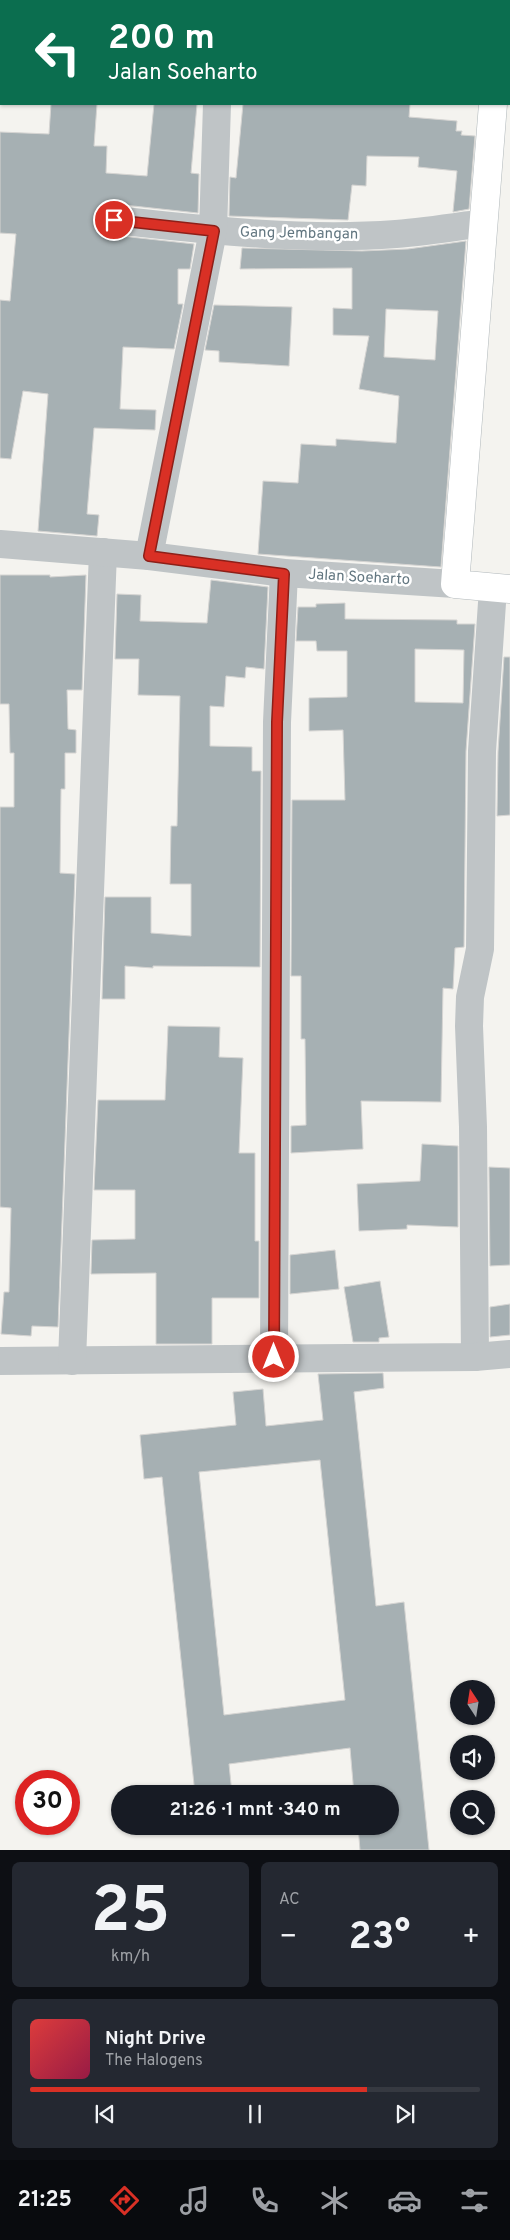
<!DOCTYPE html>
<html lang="id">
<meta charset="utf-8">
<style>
body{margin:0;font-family:Overpass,sans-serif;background:#242831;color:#f1f3f6;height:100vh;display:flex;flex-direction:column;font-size:19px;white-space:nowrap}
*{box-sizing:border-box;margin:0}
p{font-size:16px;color:#9ea1a6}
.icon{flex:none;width:28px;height:28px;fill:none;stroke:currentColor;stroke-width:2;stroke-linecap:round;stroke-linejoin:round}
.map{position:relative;height:1850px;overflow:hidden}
.sheet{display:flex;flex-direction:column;gap:12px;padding:12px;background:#0d0f14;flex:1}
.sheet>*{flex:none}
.guide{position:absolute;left:0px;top:0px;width:510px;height:105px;box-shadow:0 1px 4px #0004;background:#0b6e4f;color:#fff;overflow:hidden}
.needle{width:32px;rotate:348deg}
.controls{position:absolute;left:450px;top:1680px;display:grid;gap:10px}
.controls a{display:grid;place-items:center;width:45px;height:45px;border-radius:50%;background:#171b24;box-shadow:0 1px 4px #0004;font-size:25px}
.speed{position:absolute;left:15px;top:1770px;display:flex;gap:10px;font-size:25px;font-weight:700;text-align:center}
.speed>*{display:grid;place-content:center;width:65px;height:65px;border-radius:50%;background:#171b24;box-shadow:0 1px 4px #0004;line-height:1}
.speed .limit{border:8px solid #d22;background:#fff;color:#111}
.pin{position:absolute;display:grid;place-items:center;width:42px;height:42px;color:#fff;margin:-21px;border:2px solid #fff;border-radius:50%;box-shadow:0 1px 5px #0007}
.me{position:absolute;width:55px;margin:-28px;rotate:0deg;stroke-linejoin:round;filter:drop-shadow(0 0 4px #0008)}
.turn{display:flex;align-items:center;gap:18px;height:105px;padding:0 25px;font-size:22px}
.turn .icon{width:65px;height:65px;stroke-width:2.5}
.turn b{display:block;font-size:35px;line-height:42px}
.big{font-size:38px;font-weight:700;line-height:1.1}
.sheet .widget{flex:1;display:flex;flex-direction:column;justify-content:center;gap:8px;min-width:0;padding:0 18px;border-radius:8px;background:#242831}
.sheet .dial{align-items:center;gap:0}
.dial b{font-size:65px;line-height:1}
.song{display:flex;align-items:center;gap:15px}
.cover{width:60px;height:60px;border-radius:8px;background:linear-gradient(135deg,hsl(0 70% 55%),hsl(340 70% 35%))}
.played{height:5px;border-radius:2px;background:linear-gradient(90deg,#d93025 75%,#363941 75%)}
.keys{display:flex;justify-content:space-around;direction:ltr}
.heat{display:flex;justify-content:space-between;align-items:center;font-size:28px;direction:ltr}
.sheet .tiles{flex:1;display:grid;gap:12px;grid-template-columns:1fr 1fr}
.widget:last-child{grid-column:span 2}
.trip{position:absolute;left:111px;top:1785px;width:288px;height:50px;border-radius:25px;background:#171b24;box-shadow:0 1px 4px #0004;font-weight:700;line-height:50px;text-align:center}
.tabs{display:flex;height:80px;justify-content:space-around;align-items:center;background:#090b0e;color:#9ea1a6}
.tabs .icon{width:35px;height:35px}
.tabs .selected{color:#d93025}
.tabs b{font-size:22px;color:#f1f3f6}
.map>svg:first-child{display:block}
.building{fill:#a6b0b3;stroke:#d5d4d2;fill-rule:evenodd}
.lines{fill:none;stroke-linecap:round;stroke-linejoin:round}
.secondary-casing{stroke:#b1b8bb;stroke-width:29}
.minor{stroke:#bfc4c6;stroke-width:28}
.tertiary{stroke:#bfc4c6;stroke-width:28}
.secondary{stroke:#fff;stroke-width:28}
.route-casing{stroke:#8d1f18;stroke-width:12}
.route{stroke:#d93025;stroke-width:9}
.labels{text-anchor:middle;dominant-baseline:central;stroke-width:5;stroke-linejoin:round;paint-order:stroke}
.street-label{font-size:15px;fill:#637781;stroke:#fff}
</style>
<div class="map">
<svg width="510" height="1850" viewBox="0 0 510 1850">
<rect width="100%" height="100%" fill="#f4f3ef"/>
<g class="building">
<polygon points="51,104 97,104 94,146 107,146 106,173 147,176 154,104 197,104 191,173 199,174 198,213 115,204 107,206 102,210 99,218 100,227 104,232 112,235 194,244 190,269 178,269 178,304 183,304 174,349 123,347 120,409 156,410 155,430 94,428 87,514 99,515 97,536 38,531 48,394 23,391 11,459 0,458 0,300 10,301 16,234 0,233 0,132 49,134"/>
<polygon points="243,104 410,104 409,117 457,121 456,131 462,131 461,135 475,136 469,209 453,212 457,171 418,167 419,157 367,156 366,186 352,185 348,220 229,216 230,177 236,178"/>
<path d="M466 241 441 567 258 554 263 481 298 483 301 444 336 446V439L396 443 399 396 359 389 369 336 333 335V308L352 309V268L240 269 242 248 362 251 408 249ZM386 309 438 311 435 360 384 357Z"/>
<polygon points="214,305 292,307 289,366 219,362 219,351 205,350"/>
<polygon points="0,575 50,575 50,577 86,575 82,690 67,690 68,729 76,730 76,753 65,753 65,789 61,789 60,873 75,874 58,1327 32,1326 31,1336 1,1334 4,1292 9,1292 11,1208 0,1207 0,807 14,807 14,753 10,753 9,704 0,704"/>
<polygon points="211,580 268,587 264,669 246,667 245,678 226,676 224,707 210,706 210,746 252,747 252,771 261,771 260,967 153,966 153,968 125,966 125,999 102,999 105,897 151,897 151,933 191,936 191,884 170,884 171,826 177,826 180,696 138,695 139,659 115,659 117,594 141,595 140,621 207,623"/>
<path d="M345 603V619L457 620V624H475L466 751 464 947 455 948 453 989 443 988 441 1102 361 1101 363 1149 291 1153V1126L306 1125 305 1039H301V976H291L292 800H345L343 730 309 731V698L347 697V651H317L316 641H296L298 607H316V604ZM415 649 464 650 463 703 415 702Z"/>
<polygon points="504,657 510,657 510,815 497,816 498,752"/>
<polygon points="168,1026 220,1027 219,1057 243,1058 239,1153 255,1153 255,1241 259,1241 259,1298 212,1298 212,1344 156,1344 156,1273 91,1274 92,1240 135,1239 135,1190 94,1190 98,1100 165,1100"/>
<polygon points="422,1144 458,1146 458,1227 407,1225 407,1229 359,1231 357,1184 420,1181"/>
<polygon points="489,1167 510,1168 510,1265 490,1266"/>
<polygon points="335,1250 339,1289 290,1294 290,1255"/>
<polygon points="380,1281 389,1337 379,1338 379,1342 353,1342 344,1287"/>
<polygon points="510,1304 510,1335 490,1337 490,1307"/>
<path d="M383 1373 384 1388 354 1392 376 1606 404 1602 429 1850H360L358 1826H390V1794H354L350 1748 229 1764 232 1794H195L162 1477 144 1479 140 1435 236 1425 233 1392 263 1389 266 1426 323 1420 318 1374ZM320 1460 345 1700 224 1715 199 1472Z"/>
<polygon points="198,1826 236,1826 198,1830"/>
</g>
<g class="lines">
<g class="secondary-casing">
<g id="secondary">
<polyline points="501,1 501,0"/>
<polyline points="493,104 455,584 510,589"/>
</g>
</g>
<g class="minor">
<polyline points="220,1 220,0"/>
<path d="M114 220C207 230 302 241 396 234 425 232 455 227 483 223"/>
<polyline points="149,556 213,231 217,104"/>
<polyline points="274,1357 277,722 284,573"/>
<polyline points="475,1357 473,1127 469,1026 470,997 480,949 482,751 493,588"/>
<polyline points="0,1361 475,1357 510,1354"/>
<polyline points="72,1361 103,552"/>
</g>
<polyline class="tertiary" points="0,544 149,556 284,573 455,584"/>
<use href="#secondary" class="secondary"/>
</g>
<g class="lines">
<g class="route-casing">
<polyline id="route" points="114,220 214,231 149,556 284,574 277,722 274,1357"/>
</g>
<use href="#route" class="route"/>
</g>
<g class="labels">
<g class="street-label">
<text transform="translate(299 234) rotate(1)">Gang Jembangan</text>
<text transform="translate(359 578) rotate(3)">Jalan Soeharto</text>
</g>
</g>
</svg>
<div class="controls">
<a><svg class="needle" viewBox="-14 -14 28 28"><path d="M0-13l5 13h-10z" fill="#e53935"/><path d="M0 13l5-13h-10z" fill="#9ea1a6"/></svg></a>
<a><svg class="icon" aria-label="sound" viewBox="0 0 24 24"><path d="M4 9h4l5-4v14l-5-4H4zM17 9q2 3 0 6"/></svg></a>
<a><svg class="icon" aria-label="search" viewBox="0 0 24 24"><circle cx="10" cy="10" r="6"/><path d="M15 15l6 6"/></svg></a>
</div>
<div class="speed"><div class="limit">30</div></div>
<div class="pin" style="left:114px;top:220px;background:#d93025"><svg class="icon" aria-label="arrive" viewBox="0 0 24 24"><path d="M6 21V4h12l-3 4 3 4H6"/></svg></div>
<svg class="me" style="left:274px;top:1357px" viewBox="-20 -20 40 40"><circle r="17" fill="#d93025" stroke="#fff" stroke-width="3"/><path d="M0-11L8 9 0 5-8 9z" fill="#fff"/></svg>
<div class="trip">21:26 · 1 mnt · 340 m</div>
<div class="guide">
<div class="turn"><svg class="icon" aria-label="left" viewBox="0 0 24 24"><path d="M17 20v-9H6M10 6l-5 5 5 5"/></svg><div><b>200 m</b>Jalan Soeharto</div></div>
</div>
</div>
<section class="sheet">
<div class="tiles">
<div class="widget dial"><b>25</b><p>km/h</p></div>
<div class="widget"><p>AC</p>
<div class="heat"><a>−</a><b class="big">23°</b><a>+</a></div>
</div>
<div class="widget">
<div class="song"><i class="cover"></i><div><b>Night Drive</b><p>The Halogens</p></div></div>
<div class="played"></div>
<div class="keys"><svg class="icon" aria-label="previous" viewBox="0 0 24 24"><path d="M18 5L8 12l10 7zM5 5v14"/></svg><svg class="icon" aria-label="pause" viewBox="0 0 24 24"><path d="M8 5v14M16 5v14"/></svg><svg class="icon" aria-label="next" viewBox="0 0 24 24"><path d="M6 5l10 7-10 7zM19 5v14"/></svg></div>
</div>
</div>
</section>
<nav class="tabs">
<b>21:25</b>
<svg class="icon selected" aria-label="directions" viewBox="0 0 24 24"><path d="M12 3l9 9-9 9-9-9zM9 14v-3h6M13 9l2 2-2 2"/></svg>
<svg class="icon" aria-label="music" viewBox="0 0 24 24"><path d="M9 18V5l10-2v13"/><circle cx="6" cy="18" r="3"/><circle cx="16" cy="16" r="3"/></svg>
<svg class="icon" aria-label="phone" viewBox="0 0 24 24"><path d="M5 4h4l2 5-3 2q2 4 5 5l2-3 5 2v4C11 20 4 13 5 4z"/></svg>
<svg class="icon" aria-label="climate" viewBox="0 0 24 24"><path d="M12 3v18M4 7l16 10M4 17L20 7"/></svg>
<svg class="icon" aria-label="car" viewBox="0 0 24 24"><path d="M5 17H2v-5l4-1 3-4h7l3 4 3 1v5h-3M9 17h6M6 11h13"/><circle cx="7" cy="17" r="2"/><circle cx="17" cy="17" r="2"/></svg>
<svg class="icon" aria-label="filters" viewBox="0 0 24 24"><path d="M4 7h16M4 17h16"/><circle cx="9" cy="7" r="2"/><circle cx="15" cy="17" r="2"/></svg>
</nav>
